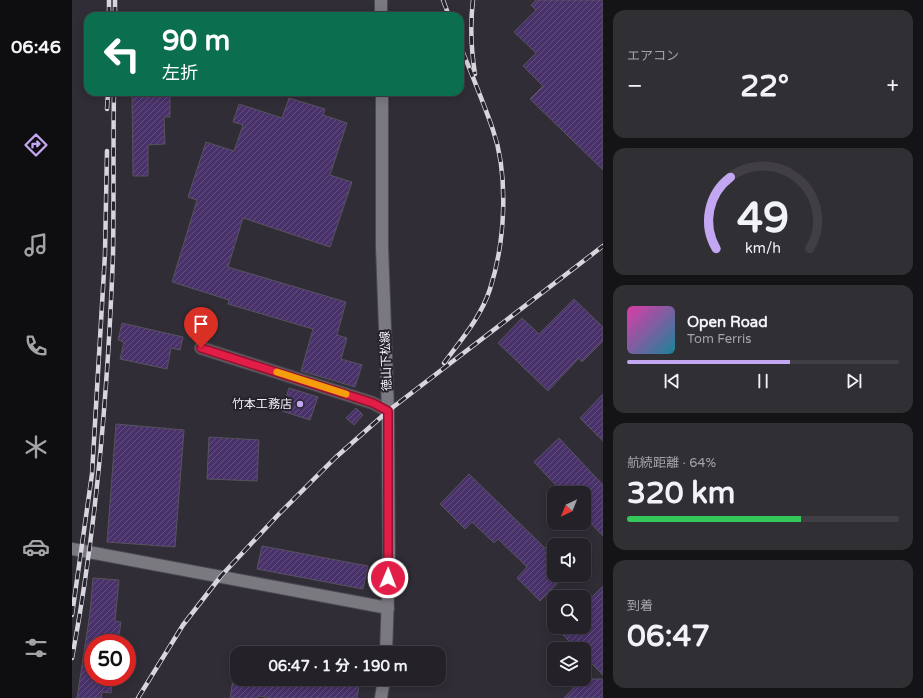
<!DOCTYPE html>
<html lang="ja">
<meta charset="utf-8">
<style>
body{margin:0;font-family:"Varela Round","Noto Sans JP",sans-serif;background:#302f34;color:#f1f3f6;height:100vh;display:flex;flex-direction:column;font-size:15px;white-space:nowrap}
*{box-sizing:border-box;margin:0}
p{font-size:13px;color:#a3a4a8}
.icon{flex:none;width:22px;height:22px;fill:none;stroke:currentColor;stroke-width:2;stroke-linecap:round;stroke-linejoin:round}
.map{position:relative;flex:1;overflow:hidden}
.sheet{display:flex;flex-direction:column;gap:10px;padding:10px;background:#141316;width:320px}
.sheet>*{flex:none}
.banner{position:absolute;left:12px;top:12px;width:380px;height:84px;border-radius:12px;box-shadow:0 2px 10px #0003,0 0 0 1px #413f45;background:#0b6e4f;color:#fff;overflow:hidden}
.needle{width:26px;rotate:223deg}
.buttons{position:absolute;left:475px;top:486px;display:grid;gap:8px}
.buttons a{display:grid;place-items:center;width:44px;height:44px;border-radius:8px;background:#242228;box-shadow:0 2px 10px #0003,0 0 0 1px #413f45;font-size:20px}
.speed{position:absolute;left:12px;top:634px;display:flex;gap:8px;font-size:20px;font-weight:700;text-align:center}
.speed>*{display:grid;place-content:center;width:52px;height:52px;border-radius:50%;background:#242228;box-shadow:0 2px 10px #0003,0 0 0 1px #413f45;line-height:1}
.speed .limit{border:6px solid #d22;background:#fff;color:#111}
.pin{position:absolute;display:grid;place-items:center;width:34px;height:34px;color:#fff;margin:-41px -17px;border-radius:50% 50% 50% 0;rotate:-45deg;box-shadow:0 0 4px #0007}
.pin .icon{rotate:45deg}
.me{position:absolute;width:44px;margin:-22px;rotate:1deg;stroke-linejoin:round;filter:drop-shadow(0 0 3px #0008)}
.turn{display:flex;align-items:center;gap:14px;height:84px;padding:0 12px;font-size:18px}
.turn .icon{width:52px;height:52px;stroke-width:2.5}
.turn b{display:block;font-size:28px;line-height:34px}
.big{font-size:30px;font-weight:700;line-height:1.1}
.sheet .tile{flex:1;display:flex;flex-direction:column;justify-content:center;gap:6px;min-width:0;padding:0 14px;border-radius:12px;background:#302f34}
.sheet .dial{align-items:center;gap:0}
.dial svg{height:104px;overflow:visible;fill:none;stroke:#413f45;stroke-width:7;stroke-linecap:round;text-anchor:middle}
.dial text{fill:#f1f3f6;stroke:none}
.song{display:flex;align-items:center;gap:12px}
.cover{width:48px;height:48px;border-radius:6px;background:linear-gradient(135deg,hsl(320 70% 55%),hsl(190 70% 35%))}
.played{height:4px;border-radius:2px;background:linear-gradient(90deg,#c3a7f2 60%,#413f45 60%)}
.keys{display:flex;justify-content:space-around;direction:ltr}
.heat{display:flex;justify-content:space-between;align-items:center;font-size:22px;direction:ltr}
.charge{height:6px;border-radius:3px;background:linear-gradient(90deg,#34c759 64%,#413f45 0)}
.trip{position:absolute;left:158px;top:646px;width:216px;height:40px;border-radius:12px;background:#242228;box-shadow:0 2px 10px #0003,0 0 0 1px #413f45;font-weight:700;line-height:40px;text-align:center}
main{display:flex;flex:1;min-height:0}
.tab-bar{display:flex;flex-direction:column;width:72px;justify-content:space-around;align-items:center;background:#0e0e10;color:#a3a4a8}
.tab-bar .icon{width:28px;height:28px}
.tab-bar .current{color:#c3a7f2}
.tab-bar b{font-size:18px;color:#f1f3f6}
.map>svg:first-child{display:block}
.building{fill:url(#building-hatch);stroke:#57535d}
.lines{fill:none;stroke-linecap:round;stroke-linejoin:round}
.street-casing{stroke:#4b4851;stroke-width:14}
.secondary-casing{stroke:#4b4851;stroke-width:14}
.street{stroke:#605f63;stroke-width:12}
.secondary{stroke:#7b7980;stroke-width:12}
.rail-casing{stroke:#d8d6dc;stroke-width:4.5}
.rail{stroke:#26232c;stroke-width:3;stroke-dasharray:9;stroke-linecap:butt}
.route-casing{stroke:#92132f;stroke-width:10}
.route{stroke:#e11d48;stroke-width:7}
.slow{stroke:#f59e0b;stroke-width:7}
.poi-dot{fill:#c3a7f2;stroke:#26232c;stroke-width:1.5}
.labels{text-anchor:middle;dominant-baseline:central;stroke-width:4;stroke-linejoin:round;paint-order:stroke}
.street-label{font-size:12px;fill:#f3f1f7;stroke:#26232c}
.poi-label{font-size:12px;fill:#f3f1f7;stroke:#26232c;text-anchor:end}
</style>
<main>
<nav class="tab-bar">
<b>06:46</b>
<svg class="icon current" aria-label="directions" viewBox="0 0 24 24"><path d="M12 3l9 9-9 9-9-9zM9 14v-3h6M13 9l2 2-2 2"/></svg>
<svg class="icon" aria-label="music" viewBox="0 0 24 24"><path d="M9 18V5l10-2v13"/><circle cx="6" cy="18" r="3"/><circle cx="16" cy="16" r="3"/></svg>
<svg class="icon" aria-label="phone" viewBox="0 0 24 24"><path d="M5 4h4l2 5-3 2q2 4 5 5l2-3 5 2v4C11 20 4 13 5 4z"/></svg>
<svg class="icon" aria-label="climate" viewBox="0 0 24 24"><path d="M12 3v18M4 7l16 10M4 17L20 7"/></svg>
<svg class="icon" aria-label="car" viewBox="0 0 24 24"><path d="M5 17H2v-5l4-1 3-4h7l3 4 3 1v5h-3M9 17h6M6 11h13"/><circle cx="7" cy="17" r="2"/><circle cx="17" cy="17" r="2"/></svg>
<svg class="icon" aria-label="filters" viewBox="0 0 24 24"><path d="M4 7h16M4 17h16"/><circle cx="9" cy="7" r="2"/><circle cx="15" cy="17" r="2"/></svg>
</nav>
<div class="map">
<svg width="531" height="698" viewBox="0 0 531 698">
<defs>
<pattern id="building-hatch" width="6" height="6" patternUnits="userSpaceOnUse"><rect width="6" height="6" fill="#49326a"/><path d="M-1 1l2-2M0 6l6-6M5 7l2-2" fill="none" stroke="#645080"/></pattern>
</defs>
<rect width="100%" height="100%" fill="#302d36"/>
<g class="building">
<polygon points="464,0 531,0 531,170 458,99 471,86 451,66 464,53 442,32 464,10 459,5"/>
<polygon points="60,92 92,92 92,95 98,95 98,117 92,117 93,144 76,145 76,176 61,176"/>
<polygon points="217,98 253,109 251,115 275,123 258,175 280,182 258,247 171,218 156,267 274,302 265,335 275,338 269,359 290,365 283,387 229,371 241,329 156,304 157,300 100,282 125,200 116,197 134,142 162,151 171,125 161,122 167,104 210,118"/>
<polygon points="502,299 531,327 531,341 510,362 507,358 476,391 426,343 450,318 467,334"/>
<polygon points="50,323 111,337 108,350 99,348 95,369 48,359 52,342 46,340"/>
<polygon points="217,388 246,397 238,420 210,411"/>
<polygon points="531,394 531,441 508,418"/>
<polygon points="284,408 291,415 282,425 274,418"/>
<polygon points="44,424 112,430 103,547 35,542"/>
<polygon points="137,437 187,440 185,481 135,479"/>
<polygon points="487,438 531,485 531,536 512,516 512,493 491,493 462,462"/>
<polygon points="397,474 473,548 482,539 482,575 493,575 468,601 445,578 455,567 426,539 422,543 400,522 393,529 368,504"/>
<polygon points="190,546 296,566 291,589 185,569"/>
<polygon points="21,578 47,580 43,621 49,622 46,643 21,643 21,677 41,677 39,693 30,692 29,698 5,698 18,613"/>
<polygon points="531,586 531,675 512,656 512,649 505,649 483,627 512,627 512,605"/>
<polygon points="161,679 288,679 285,698 200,698 186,696 185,698 158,698"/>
<polygon points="510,679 531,679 531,698 492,698"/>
</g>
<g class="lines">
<g class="street-casing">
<polyline id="street" points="129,348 301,403 316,411"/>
</g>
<g class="secondary-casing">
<g id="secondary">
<polyline points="309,0 309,16"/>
<polyline points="310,92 310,246 316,411 317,564 314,653"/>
<polyline points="0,549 316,608"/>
<polyline points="309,698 312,679"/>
</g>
</g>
<use href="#street" class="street"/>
<use href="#secondary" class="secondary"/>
<g class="rail-casing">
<g id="rail">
<polyline points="371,0 377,16"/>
<path d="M401 0C398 25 399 49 403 74"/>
<polyline points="37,16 37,0"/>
<polyline points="43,16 43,0"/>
<polyline points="35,109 36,92"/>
<path d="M372 363C389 340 409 317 418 289 433 243 437 176 421 130 411 101 399 73 388 45"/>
<polyline points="0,615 20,474 33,254 35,151"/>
<path d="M0 658C25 526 36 389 41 255 42 201 41 146 42 92"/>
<polyline points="66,698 111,625 149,576 206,515 263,458 316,411 531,246"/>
</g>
</g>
<use href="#rail" class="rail"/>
</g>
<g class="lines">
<g class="route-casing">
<polyline id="route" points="129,348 301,403 316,411 316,578"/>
</g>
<use href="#route" class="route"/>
<polyline class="slow" points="205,372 274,394"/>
</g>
<circle class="poi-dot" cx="228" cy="404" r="4"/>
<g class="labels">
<g class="street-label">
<text transform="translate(314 361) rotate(-92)">徳山下松線</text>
</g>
<g class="poi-label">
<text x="220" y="404">竹本工務店</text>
</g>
</g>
</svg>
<div class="buttons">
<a><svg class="needle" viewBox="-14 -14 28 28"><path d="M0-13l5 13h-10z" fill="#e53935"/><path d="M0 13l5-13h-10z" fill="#a3a4a8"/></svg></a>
<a><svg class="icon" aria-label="sound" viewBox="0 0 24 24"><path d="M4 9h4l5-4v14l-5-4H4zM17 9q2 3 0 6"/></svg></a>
<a><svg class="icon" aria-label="search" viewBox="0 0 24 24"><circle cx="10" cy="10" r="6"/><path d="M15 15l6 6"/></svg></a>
<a><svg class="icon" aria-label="layers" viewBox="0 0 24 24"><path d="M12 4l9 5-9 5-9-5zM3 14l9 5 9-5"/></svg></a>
</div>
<div class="speed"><div class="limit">50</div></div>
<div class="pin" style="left:129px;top:348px;background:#d93025"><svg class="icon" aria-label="arrive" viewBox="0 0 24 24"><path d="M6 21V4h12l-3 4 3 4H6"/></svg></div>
<svg class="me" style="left:316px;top:578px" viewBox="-20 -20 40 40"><circle r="17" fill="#e11d48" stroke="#fff" stroke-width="3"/><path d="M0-11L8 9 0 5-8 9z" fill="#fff"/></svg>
<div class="trip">06:47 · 1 分 · 190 m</div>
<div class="banner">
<div class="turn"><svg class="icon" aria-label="left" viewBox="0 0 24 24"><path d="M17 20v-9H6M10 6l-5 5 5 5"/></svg><div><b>90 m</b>左折</div></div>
</div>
</div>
<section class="sheet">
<div class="tile"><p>エアコン</p>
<div class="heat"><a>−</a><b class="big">22°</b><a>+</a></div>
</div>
<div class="tile dial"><svg viewBox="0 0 100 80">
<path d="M14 69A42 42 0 1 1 86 69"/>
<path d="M14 69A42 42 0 0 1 25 14" stroke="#c3a7f2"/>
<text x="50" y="56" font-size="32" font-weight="700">49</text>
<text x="50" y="72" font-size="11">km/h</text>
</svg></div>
<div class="tile">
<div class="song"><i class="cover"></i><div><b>Open Road</b><p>Tom Ferris</p></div></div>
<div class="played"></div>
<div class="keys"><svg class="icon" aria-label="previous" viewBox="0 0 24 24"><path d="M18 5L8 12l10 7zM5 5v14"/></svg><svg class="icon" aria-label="pause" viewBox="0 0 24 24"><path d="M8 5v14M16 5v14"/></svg><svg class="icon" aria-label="next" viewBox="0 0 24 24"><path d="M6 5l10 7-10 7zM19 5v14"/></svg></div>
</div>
<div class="tile"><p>航続距離 · 64%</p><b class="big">320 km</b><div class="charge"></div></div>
<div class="tile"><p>到着</p><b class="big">06:47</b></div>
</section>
</main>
